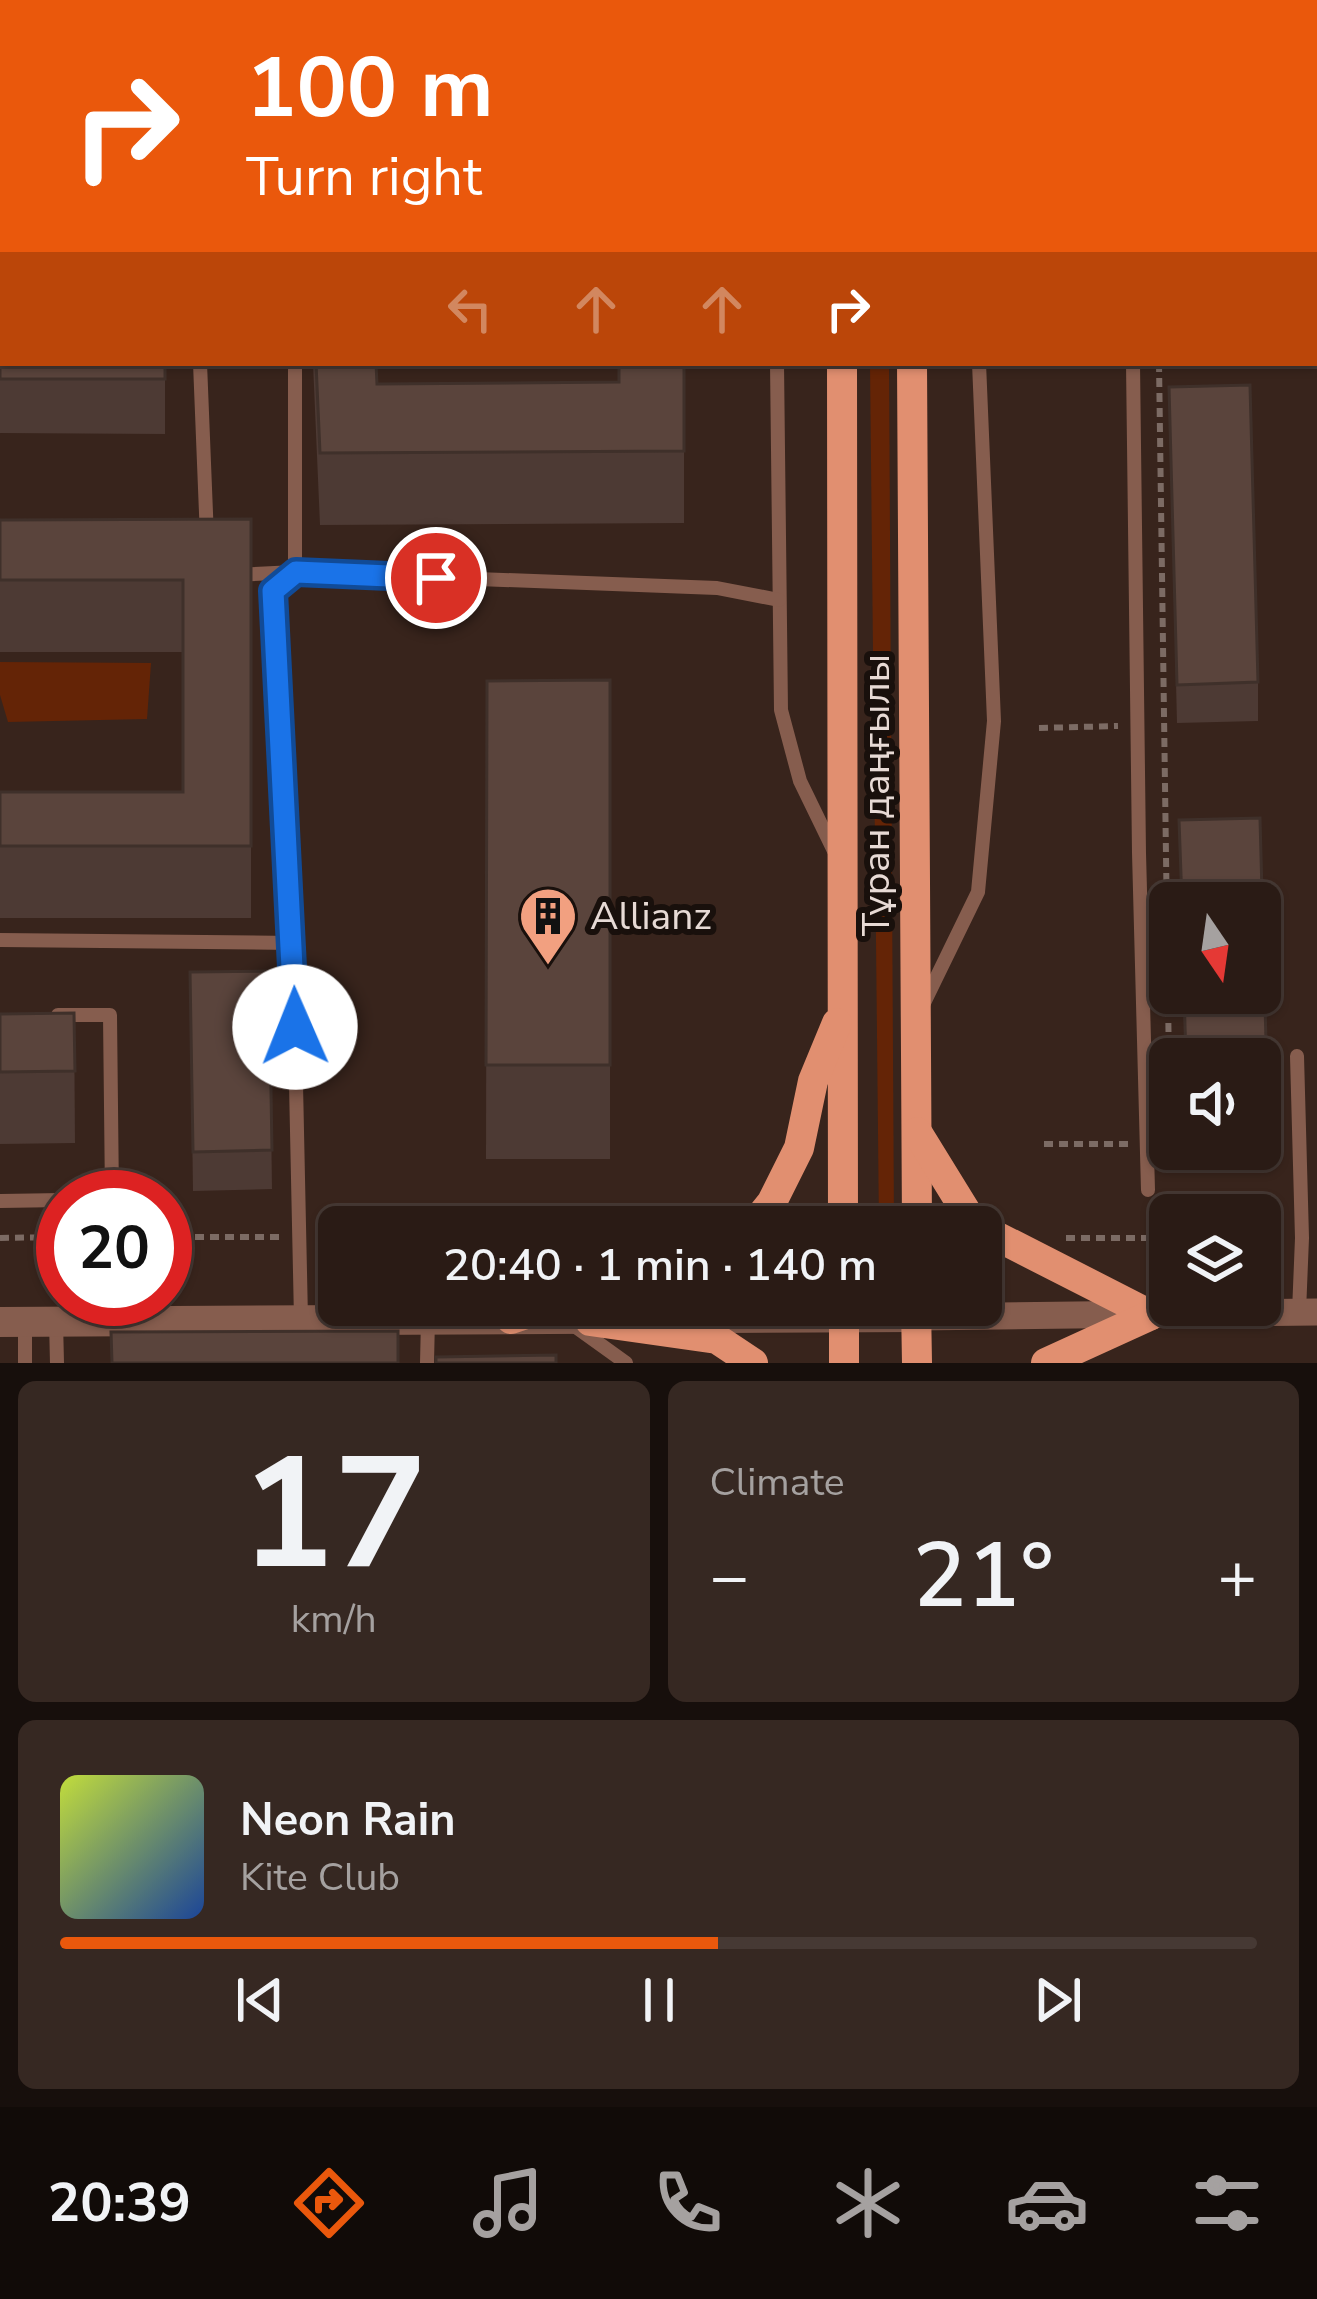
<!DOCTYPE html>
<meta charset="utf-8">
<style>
body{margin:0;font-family:"Nunito Sans",sans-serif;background:#362822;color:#f1f3f6;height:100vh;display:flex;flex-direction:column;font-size:45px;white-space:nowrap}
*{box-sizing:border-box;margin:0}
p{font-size:39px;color:#a5a1a0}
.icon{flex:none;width:66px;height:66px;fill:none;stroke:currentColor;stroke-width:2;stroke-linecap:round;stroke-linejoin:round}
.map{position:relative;height:1363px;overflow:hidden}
.drawer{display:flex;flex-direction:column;gap:18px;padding:18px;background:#170f0c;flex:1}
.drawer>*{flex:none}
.hud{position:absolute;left:0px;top:0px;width:1317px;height:366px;box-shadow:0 3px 9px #0004,0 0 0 3px #463934;background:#ea580c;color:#fff;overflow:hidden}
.needle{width:78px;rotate:167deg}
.controls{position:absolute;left:1149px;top:882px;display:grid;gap:24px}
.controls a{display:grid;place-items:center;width:132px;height:132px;border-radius:18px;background:#2a1b15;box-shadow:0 3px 9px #0004,0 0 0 3px #463934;font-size:60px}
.speed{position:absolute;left:36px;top:1170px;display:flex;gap:24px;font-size:60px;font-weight:700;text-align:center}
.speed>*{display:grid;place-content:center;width:156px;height:156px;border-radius:50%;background:#2a1b15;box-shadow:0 3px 9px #0004,0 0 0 3px #463934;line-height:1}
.speed .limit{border:18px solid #d22;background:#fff;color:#111}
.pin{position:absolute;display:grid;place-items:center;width:102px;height:102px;color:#fff;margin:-51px;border:6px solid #fff;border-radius:50%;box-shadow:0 3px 12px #0007}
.me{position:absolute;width:132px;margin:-66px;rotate:359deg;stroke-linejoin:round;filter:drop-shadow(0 0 9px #0008)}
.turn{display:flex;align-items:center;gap:42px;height:252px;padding:0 48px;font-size:54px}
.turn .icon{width:156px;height:156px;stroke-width:2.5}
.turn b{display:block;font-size:84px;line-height:102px}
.lanes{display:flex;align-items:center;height:114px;padding:0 48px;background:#0003;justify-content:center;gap:60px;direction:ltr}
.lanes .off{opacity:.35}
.big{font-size:90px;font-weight:600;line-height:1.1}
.drawer .tile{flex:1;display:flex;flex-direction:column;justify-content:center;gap:18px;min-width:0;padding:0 42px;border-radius:18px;background:#362822}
.drawer .dial{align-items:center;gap:0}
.dial b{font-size:156px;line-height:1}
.song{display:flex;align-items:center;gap:36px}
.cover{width:144px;height:144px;border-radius:18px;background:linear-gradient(135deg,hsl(70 70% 55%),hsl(220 70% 35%))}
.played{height:12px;border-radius:6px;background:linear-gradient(90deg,#ea580c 55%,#463934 55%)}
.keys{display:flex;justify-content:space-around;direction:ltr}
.heat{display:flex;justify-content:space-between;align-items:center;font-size:66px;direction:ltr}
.drawer .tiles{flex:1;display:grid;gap:18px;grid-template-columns:1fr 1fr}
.tile:last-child{grid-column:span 2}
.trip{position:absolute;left:318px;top:1206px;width:684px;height:120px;border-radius:18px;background:#2a1b15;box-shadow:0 3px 9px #0004,0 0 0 3px #463934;font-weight:600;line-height:120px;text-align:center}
.menu{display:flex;height:192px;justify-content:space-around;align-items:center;background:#110b08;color:#a5a1a0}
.menu .icon{width:84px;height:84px}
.menu .current{color:#ea580c}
.menu b{font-size:54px;color:#f1f3f6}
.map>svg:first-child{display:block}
.green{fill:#642406}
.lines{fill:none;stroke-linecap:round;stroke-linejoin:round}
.path{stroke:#7c6b64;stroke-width:6;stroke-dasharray:9 6;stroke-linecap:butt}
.service{stroke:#865d4e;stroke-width:14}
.minor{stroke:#865d4e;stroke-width:27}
.tertiary{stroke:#865d4e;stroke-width:30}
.primary{stroke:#e18f70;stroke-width:30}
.wall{fill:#4d3a34}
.building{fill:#5a443c;stroke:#3f302a;stroke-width:3}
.route-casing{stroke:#114b97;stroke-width:30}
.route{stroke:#1a73e8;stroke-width:21}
.labels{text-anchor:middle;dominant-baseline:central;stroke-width:12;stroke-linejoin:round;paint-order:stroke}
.street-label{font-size:39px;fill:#e7dad5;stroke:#19100c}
.poi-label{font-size:39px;fill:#e7dad5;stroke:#19100c;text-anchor:start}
</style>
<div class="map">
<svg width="1317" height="1363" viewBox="0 0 1317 1363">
<rect width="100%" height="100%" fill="#38241c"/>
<g class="green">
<polygon points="870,363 889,363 894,1227 879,1227"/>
<polygon points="0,662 151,663 147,719 8,722 0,695"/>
</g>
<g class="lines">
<g class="path">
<polyline points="237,0 237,3"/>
<polyline points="327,3 327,0"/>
<polyline points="0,16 3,16"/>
<polyline points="1159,363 1169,1067"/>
<polyline points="1039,728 1118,726"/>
<polyline points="1044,1144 1130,1144"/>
<polyline points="1171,1195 1171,1215"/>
<polyline points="709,1227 724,1215"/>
<polyline points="319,1236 339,1236"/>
<polyline points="165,1237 281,1237"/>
<polyline points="0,1238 63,1237"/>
<polyline points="1066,1238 1170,1238"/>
<polyline points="1260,1238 1283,1238"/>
</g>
<g class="service">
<polyline points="774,0 774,3"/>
<polyline points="976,0 976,3"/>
<polyline points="0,190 3,190"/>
<polyline points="1314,321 1317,321"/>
<polyline points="200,363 207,538"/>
<polyline points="295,363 295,572 273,591 293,943 301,1319"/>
<polyline points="777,363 781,710 800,781 834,851"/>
<polyline points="1133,363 1139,853 1148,1190"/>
<polyline points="233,575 295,572 717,588 779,600"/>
<polyline points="0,940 293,943"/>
<polyline points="923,1005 978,892 994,721 979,363"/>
<polyline points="58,1015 110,1015 112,1197"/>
<polyline points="1297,1056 1302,1238 1299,1312"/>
<polyline points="0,1201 63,1200"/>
<polyline points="56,1321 57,1363"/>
<polyline points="576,1327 626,1363"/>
<polyline points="25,1363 25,1322"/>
<polyline points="427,1363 428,1319"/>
</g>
<polyline class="minor" points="916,1317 1317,1312"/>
<polyline class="tertiary" points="0,1322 916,1317"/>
<g class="primary">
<polyline points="910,0 910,3"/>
<polyline points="842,3 842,0"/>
<polyline points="842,363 843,1227"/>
<polyline points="912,363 917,1227"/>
<polyline points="917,1132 970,1218 996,1236 1151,1315"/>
<polyline points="752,1227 772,1202 799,1148 813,1081 837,1023"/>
<polyline points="844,1305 844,1363"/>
<polyline points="916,1305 917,1363"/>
<polyline points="511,1319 553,1305"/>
<polyline points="590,1321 717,1339 753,1363"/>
<polyline points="1046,1363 1151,1315"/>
</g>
</g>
<g class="wall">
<rect x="154" y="0" width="63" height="3"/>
<rect x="347" y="0" width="67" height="3"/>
<rect x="618" y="0" width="63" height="3"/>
<polygon points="0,223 165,363 165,434 0,433"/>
<polygon points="313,363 376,363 377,384 618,382 684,363 684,523 320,525"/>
<polygon points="1169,387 1258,682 1258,721 1177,723"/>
<polygon points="251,519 251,918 0,918 0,792 183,792 183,652 0,652 0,520"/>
<polygon points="610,680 610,1159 486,1159 487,681"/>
<polygon points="1260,818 1268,1154 1187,1157 1187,1149 1260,1149 1260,1059 1185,1059 1183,993 1260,993 1260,903 1181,903 1179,820"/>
<polygon points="269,971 272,1189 193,1191 190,972"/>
<polygon points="74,1013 75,1143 0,1144 0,1014"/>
</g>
<g class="building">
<rect x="1177" y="0" width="66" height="3"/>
<polygon points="0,223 3,223 3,363 165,363 165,379 0,379"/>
<polygon points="316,363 376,363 377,384 619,382 619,363 684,363 684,451 320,453"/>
<polygon points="1250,385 1258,682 1177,685 1169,387"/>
<polygon points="251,519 251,846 0,846 0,792 183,792 183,580 0,580 0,520"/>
<polygon points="610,680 610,1065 486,1065 487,681"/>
<polygon points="1260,818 1268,1115 1260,1115 1260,1059 1186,1059 1184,993 1260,993 1260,903 1182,903 1179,820"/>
<polygon points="269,971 272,1150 193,1152 190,972"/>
<polygon points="74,1013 75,1071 0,1072 0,1014"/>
<polygon points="398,1331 398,1363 112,1363 111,1332"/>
<polygon points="556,1355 556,1363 436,1363 436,1357"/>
</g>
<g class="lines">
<g class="route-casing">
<polyline id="route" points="295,1027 273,591 296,572 436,578"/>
</g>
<use href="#route" class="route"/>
</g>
<defs>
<g id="building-pin" transform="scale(3)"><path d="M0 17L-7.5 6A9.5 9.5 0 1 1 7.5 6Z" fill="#f2a080" stroke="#19100c"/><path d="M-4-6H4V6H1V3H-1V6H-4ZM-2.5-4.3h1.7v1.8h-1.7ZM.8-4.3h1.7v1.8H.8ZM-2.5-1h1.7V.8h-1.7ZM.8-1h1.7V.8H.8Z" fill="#111"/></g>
</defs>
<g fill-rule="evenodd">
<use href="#building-pin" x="548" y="916"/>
</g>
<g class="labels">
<g class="street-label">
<text transform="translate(876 795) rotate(-90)">Тұран даңғылы</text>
</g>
<g class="poi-label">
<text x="590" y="916">Allianz</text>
</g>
</g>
</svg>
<div class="controls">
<a><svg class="needle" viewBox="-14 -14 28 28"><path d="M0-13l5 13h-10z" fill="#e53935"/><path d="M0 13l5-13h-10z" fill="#a5a1a0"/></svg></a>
<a><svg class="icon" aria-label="sound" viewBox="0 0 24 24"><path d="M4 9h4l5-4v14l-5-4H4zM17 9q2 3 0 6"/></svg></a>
<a><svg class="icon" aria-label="layers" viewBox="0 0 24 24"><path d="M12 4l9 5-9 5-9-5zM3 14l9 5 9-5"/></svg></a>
</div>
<div class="speed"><div class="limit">20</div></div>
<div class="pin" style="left:436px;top:578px;background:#d93025"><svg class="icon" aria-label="arrive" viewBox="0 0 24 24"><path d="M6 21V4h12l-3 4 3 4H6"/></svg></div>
<svg class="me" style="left:295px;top:1027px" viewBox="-20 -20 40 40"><circle r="19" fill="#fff"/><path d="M0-13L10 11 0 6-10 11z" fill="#1a73e8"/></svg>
<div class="trip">20:40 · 1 min · 140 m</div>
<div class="hud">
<div class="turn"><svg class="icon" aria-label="right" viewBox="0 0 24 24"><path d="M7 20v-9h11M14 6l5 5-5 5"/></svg><div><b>100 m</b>Turn right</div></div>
<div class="lanes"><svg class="icon off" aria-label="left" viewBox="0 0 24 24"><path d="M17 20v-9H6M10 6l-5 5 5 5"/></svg><svg class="icon off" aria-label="ahead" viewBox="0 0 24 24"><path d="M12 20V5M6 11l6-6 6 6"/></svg><svg class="icon off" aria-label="ahead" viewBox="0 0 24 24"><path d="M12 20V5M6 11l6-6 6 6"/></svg><svg class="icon" aria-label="right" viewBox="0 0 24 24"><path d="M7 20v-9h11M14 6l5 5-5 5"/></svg></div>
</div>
</div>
<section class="drawer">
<div class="tiles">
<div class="tile dial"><b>17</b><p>km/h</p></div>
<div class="tile"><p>Climate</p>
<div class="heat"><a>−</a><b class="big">21°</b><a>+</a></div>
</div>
<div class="tile">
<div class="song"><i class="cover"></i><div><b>Neon Rain</b><p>Kite Club</p></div></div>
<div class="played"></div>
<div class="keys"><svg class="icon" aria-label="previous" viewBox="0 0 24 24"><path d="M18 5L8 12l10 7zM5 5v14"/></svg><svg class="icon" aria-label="pause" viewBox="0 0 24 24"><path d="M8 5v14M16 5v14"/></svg><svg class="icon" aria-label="next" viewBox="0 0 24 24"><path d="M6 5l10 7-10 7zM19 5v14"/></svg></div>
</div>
</div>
</section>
<nav class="menu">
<b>20:39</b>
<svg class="icon current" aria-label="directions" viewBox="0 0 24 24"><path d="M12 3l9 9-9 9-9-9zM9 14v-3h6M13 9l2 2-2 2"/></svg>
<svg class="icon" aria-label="music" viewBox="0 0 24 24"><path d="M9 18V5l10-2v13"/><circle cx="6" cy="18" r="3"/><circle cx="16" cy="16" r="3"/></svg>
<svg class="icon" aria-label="phone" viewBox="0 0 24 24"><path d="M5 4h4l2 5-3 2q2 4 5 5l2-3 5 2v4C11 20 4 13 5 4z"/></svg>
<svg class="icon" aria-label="climate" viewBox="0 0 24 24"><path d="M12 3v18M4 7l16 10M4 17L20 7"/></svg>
<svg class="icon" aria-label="car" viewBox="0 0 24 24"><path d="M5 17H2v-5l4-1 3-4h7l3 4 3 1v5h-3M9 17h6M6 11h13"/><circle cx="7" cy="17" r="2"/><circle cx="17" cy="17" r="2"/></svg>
<svg class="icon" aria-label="filters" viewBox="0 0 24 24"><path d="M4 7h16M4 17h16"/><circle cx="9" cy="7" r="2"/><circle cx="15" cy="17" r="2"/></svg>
</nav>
